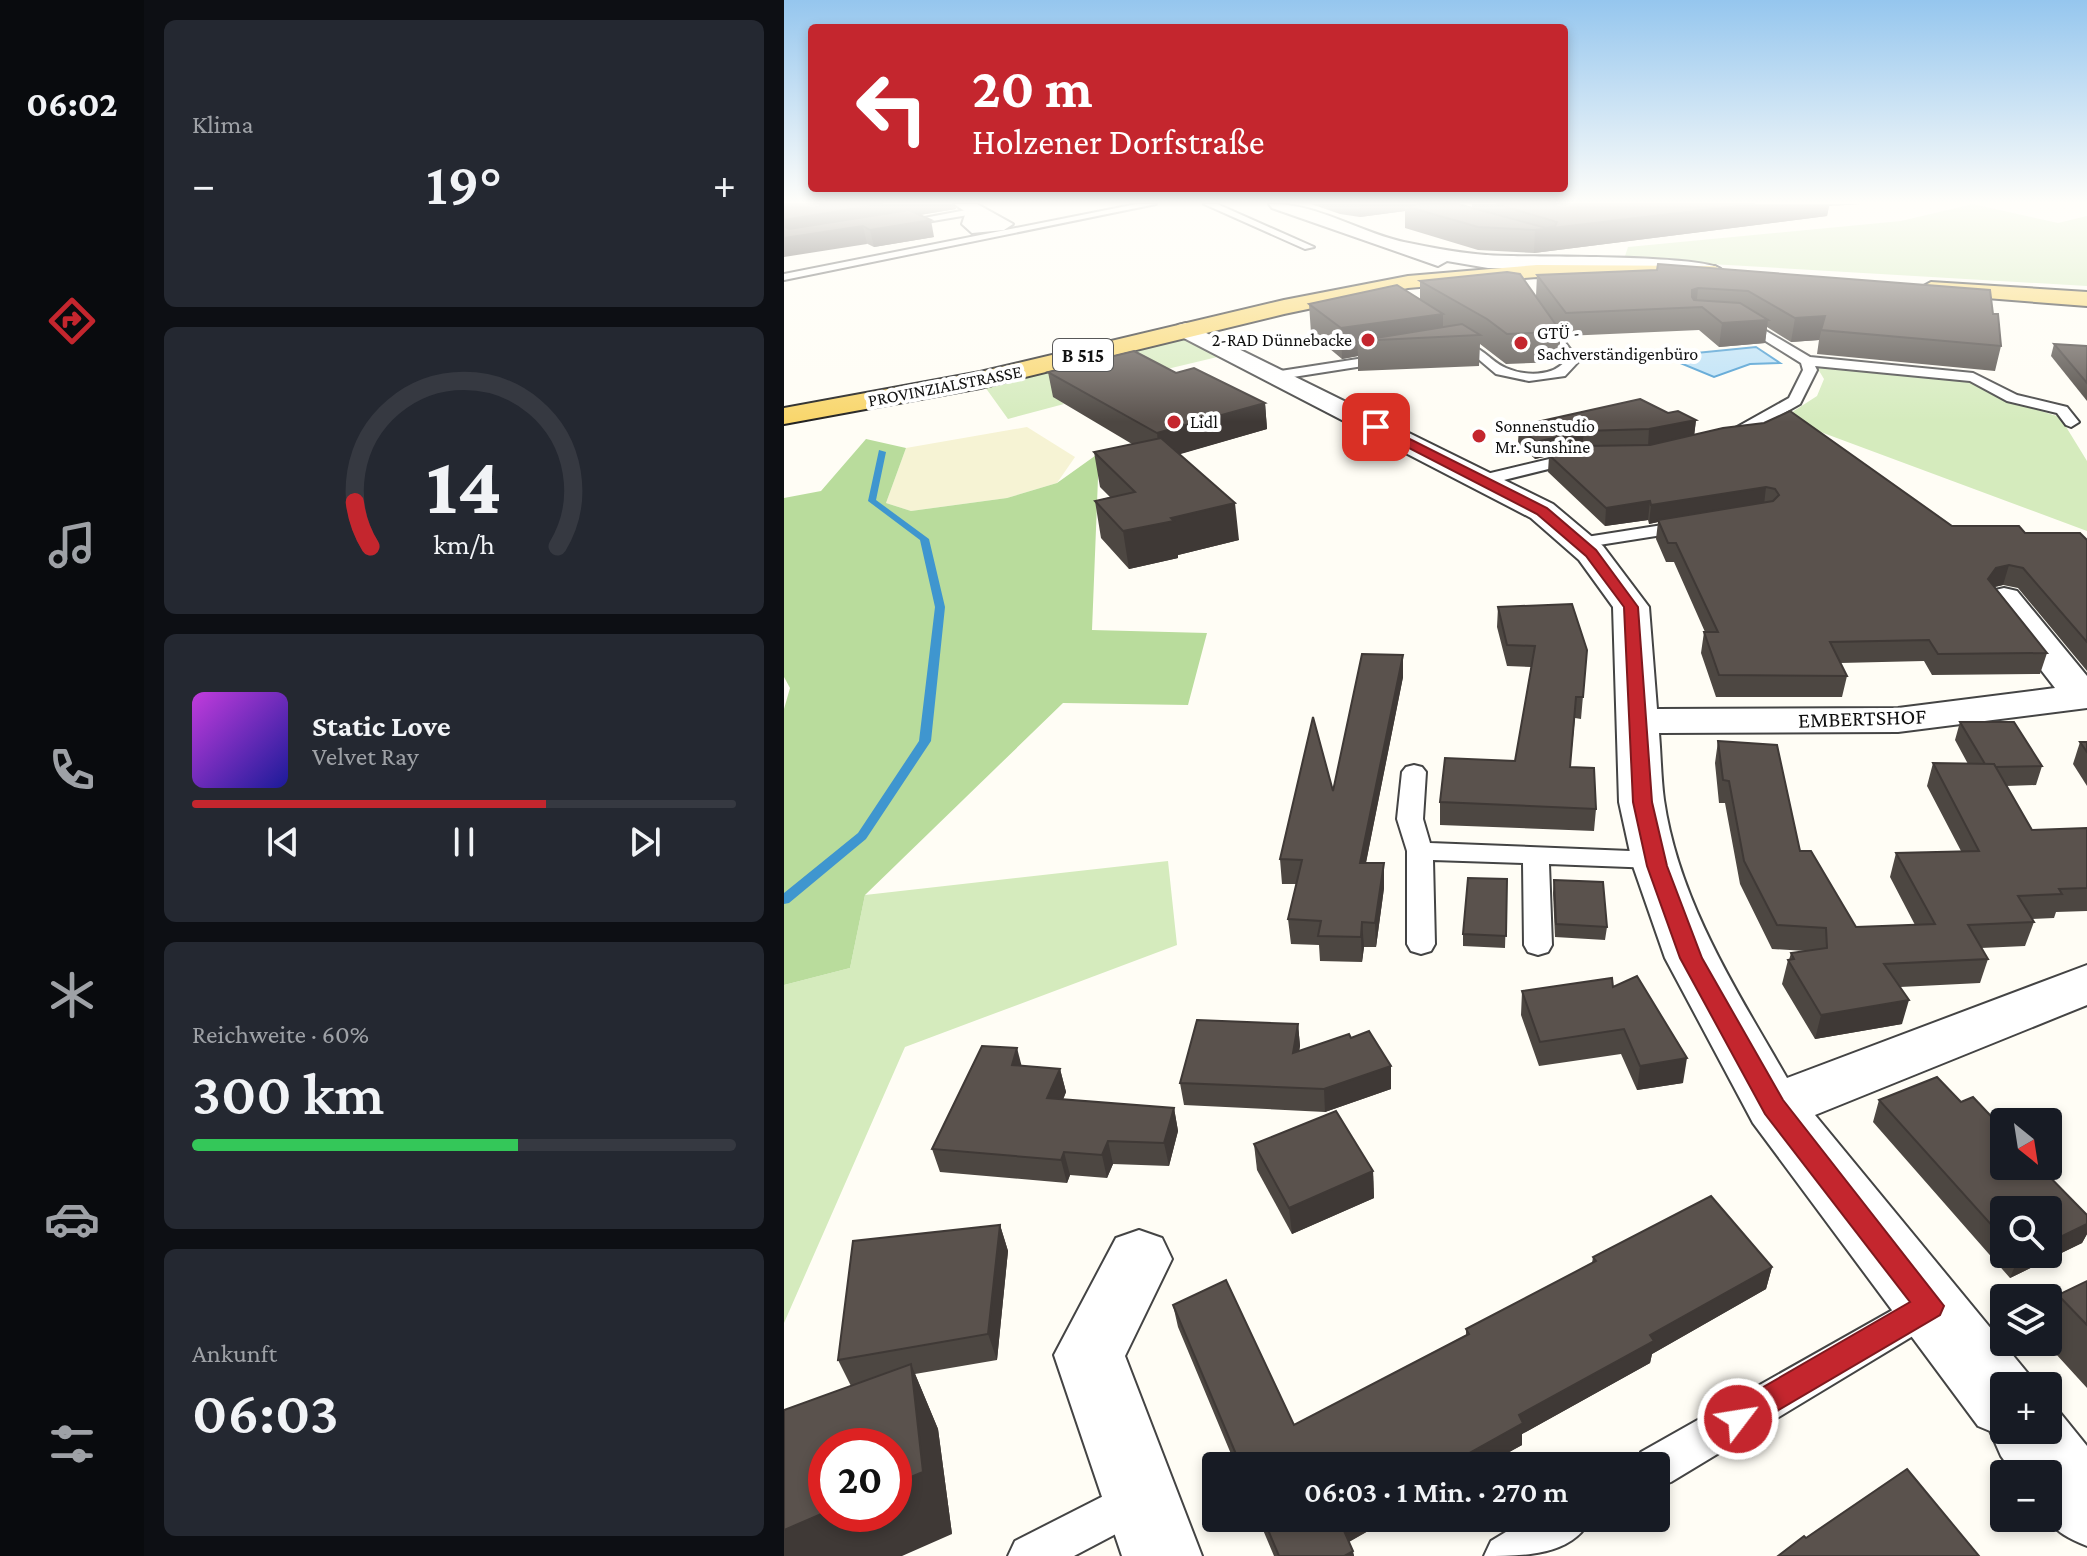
<!DOCTYPE html>
<html lang="de">
<meta charset="utf-8">
<style>
body{margin:0;font-family:"Crimson Pro",serif;background:#242831;color:#f1f3f6;height:100vh;display:flex;flex-direction:column;font-size:30px;white-space:nowrap}
*{box-sizing:border-box;margin:0}
p{font-size:26px;color:#9ea1a6}
.icon{flex:none;width:44px;height:44px;fill:none;stroke:currentColor;stroke-width:2;stroke-linecap:round;stroke-linejoin:round}
.map{position:relative;flex:1;overflow:hidden}
.panel{display:flex;flex-direction:column;gap:20px;padding:20px;background:#0d0f14;width:640px}
.panel>*{flex:none}
.banner{position:absolute;left:24px;top:24px;width:760px;height:168px;border-radius:8px;box-shadow:0 4px 12px #0003;background:#c4262e;color:#fff;overflow:hidden}
.needle{width:52px;rotate:150deg}
.tools{position:absolute;left:1206px;top:1108px;display:grid;gap:16px}
.tools a{display:grid;place-items:center;width:72px;height:72px;border-radius:8px;background:#171b24;box-shadow:0 4px 12px #0003;font-size:40px}
.speed{position:absolute;left:24px;top:1428px;display:flex;gap:16px;font-size:40px;font-weight:700;text-align:center}
.speed>*{display:grid;place-content:center;width:104px;height:104px;border-radius:50%;background:#171b24;box-shadow:0 4px 12px #0003;line-height:1}
.speed .limit{border:12px solid #d22;background:#fff;color:#111}
.pin{position:absolute;display:grid;place-items:center;width:68px;height:68px;color:#fff;margin:-34px;border-radius:16px;box-shadow:0 4px 12px #0006}
.me{position:absolute;width:88px;margin:-44px;rotate:59deg;stroke-linejoin:round;filter:drop-shadow(0 0 6px #0008)}
.turn{display:flex;align-items:center;gap:28px;height:168px;padding:0 32px;font-size:36px}
.turn .icon{width:104px;height:104px;stroke-width:2.5}
.turn b{display:block;font-size:56px;line-height:68px}
.big{font-size:60px;font-weight:600;line-height:1.1}
.panel .widget{flex:1;display:flex;flex-direction:column;justify-content:center;gap:12px;min-width:0;padding:0 28px;border-radius:12px;background:#242831}
.panel .dial{align-items:center;gap:0}
.dial svg{height:208px;overflow:visible;fill:none;stroke:#363941;stroke-width:7;stroke-linecap:round;text-anchor:middle}
.dial text{fill:#f1f3f6;stroke:none}
.song{display:flex;align-items:center;gap:24px}
.cover{width:96px;height:96px;border-radius:12px;background:linear-gradient(135deg,hsl(290 70% 55%),hsl(240 70% 35%))}
.played{height:8px;border-radius:4px;background:linear-gradient(90deg,#c4262e 65%,#363941 65%)}
.keys{display:flex;justify-content:space-around;direction:ltr}
.heat{display:flex;justify-content:space-between;align-items:center;font-size:44px;direction:ltr}
.charge{height:12px;border-radius:6px;background:linear-gradient(90deg,#34c759 60%,#363941 0)}
.trip{position:absolute;left:418px;top:1452px;width:468px;height:80px;border-radius:8px;background:#171b24;box-shadow:0 4px 12px #0003;font-weight:600;line-height:80px;text-align:center}
main{display:flex;flex:1;min-height:0}
.tabs{display:flex;flex-direction:column;width:144px;justify-content:space-around;align-items:center;background:#090b0e;color:#9ea1a6}
.tabs .icon{width:56px;height:56px}
.tabs .on{color:#c4262e}
.tabs b{font-size:36px;color:#f1f3f6}
.map>svg:first-child{display:block}
.farmland{fill:#f6f3d4}
.green{fill:#d5ebbd}
.forest{fill:#b9dc9c}
.water{fill:#b9e0f7;stroke:#3f96cf;stroke-width:2}
.lines{fill:none;stroke-linecap:round;stroke-linejoin:round}
.stream{fill:#3f96cf;fill-rule:evenodd}
.service-casing{stroke:#444;stroke-width:4}
.minor-casing{stroke:#444;stroke-width:4}
.primary-casing{stroke:#222;stroke-width:4}
.service{fill:#fff;fill-rule:evenodd}
.minor{fill:#fff;fill-rule:evenodd}
.primary{fill:#f9d66b;fill-rule:evenodd}
.wall{fill:#4d4742;fill-rule:evenodd}
.shaded-wall{fill:#3f3936}
.building{fill:#5a524d;stroke:#3f3936;stroke-width:2}
.route{fill:#c4262e;stroke:#7f191e;stroke-width:2}
.poi-dot{fill:#c4262e;stroke:#fff;stroke-width:3}
.labels{text-anchor:middle;dominant-baseline:central;stroke-width:8;stroke-linejoin:round;paint-order:stroke}
.far-poi-label{font-size:18px;fill:#111;stroke:#fff;text-anchor:start}
.far-street-label{font-size:18px;fill:#111;stroke:#fff}
.shield{fill:#fff;stroke:#585858;stroke-width:2}
.shield-label{font-size:20px;font-weight:bold;fill:#111}
.street-label{font-size:22px;fill:#111;stroke:#fff}
</style>
<main>
<nav class="tabs">
<b>06:02</b>
<svg class="icon on" aria-label="directions" viewBox="0 0 24 24"><path d="M12 3l9 9-9 9-9-9zM9 14v-3h6M13 9l2 2-2 2"/></svg>
<svg class="icon" aria-label="music" viewBox="0 0 24 24"><path d="M9 18V5l10-2v13"/><circle cx="6" cy="18" r="3"/><circle cx="16" cy="16" r="3"/></svg>
<svg class="icon" aria-label="phone" viewBox="0 0 24 24"><path d="M5 4h4l2 5-3 2q2 4 5 5l2-3 5 2v4C11 20 4 13 5 4z"/></svg>
<svg class="icon" aria-label="climate" viewBox="0 0 24 24"><path d="M12 3v18M4 7l16 10M4 17L20 7"/></svg>
<svg class="icon" aria-label="car" viewBox="0 0 24 24"><path d="M5 17H2v-5l4-1 3-4h7l3 4 3 1v5h-3M9 17h6M6 11h13"/><circle cx="7" cy="17" r="2"/><circle cx="17" cy="17" r="2"/></svg>
<svg class="icon" aria-label="filters" viewBox="0 0 24 24"><path d="M4 7h16M4 17h16"/><circle cx="9" cy="7" r="2"/><circle cx="15" cy="17" r="2"/></svg>
</nav>
<section class="panel">
<div class="widget"><p>Klima</p>
<div class="heat"><a>−</a><b class="big">19°</b><a>+</a></div>
</div>
<div class="widget dial"><svg viewBox="0 0 100 80">
<path d="M14 69A42 42 0 1 1 86 69"/>
<path d="M14 69A42 42 0 0 1 8 52" stroke="#c4262e"/>
<text x="50" y="56" font-size="32" font-weight="700">14</text>
<text x="50" y="72" font-size="11">km/h</text>
</svg></div>
<div class="widget">
<div class="song"><i class="cover"></i><div><b>Static Love</b><p>Velvet Ray</p></div></div>
<div class="played"></div>
<div class="keys"><svg class="icon" aria-label="previous" viewBox="0 0 24 24"><path d="M18 5L8 12l10 7zM5 5v14"/></svg><svg class="icon" aria-label="pause" viewBox="0 0 24 24"><path d="M8 5v14M16 5v14"/></svg><svg class="icon" aria-label="next" viewBox="0 0 24 24"><path d="M6 5l10 7-10 7zM19 5v14"/></svg></div>
</div>
<div class="widget"><p>Reichweite · 60%</p><b class="big">300 km</b><div class="charge"></div></div>
<div class="widget"><p>Ankunft</p><b class="big">06:03</b></div>
</section>
<div class="map">
<svg width="1303" height="1556" viewBox="0 0 1303 1556">
<rect width="100%" height="100%" fill="#fffdf5"/>
<polygon class="farmland" points="243,427 291,457 273,483 223,498 127,511 102,503 122,448"/>
<g class="green">
<polygon points="1189,204 1274,223 1303,216 1303,286 840,259 844,247 1117,221"/>
<polygon points="402,330 446,354 270,396 280,404 224,419 196,380"/>
<polygon points="1031,364 1180,378 1221,400 1276,417 1303,461 1303,531 999,418 1033,396 1040,379"/>
<polygon points="384,861 393,945 121,1047 0,1323 0,985 66,968 81,895"/>
</g>
<polygon class="forest" points="82,439 122,448 102,503 127,511 223,498 273,483 315,453 308,630 423,633 404,705 279,703 81,895 66,968 0,985 0,709 6,688 0,677 0,498 37,491"/>
<polygon class="water" points="972,347 996,363 966,364 930,377 872,353 874,350 912,353"/>
<g class="lines">
<polygon class="stream" points="95,450 102,452 92,500 145,539 161,607 147,741 82,839 5,903 0,904 0,893 74,833 135,741 151,607 136,540 84,501"/>
<g class="service-casing">
<g id="service">
<polygon points="353,204 372,204 0,280 0,274"/>
<polygon points="420,204 433,204 530,247 521,249"/>
<polygon points="193,208 196,213 113,227 108,224"/>
<polygon points="955,315 1026,357 1189,373 1233,395 1283,407 1295,422 1287,427 1282,425 1273,413 1223,401 1186,381 1031,366 1033,370 1016,404 956,438 936,440 936,434 946,431 1005,398 1019,370 1017,363 951,322 949,319"/>
<path d="M758 316 762 317 795 361 781 376 745 381 712 374 692 357 672 347 679 343C704 350 704 360 722 368 740 376 769 377 781 361L752 320Z"/>
<polygon points="606,354 613,358 611,361 490,380 483,376 490,372"/>
<polygon points="795,452 801,454 801,460 696,486 688,481 690,477"/>
<polygon points="904,521 913,526 910,530 796,548 787,543 796,538"/>
<polygon points="630,765 638,767 642,772 639,819 646,843 871,852 880,854 884,860 880,866 871,868 765,864 768,945 764,952 754,955 744,952 740,945 739,863 649,860 651,944 647,951 637,954 627,951 623,944 623,851 613,819 618,772 622,767"/>
<polygon points="1144,1290 1157,1295 1163,1307 1157,1319 887,1482 872,1488 872,1466 852,1466 857,1452"/>
<polygon points="351,1480 366,1486 372,1501 366,1516 290,1556 224,1556 231,1541"/>
<path d="M745 1518H807C789 1556 740 1556 700 1556L707 1541Z"/>
</g>
</g>
<g class="minor-casing">
<g id="minor">
<polygon points="170,204 193,204 229,224 220,230 188,233 178,224 182,212"/>
<path d="M485 204C535 203 577 234 625 243 658 250 694 256 727 256 757 257 926 255 938 270L928 276 858 271 704 268 663 261 654 266 488 208Z"/>
<path d="M402 323 769 504 819 546 865 607 873 709 1114 708 1271 688 1202 599 1207 591 1220 588 1233 591 1303 676V708L1114 732 875 733C877 756 877 778 880 800 895 902 953 991 1003 1078L1303 965V1005L1031 1115 1246 1376 1250 1386H1220V1430H1264V1402L1269 1404 1303 1446V1546C1257 1527 1264 1520 1264 1474H1230L1217 1456 1206 1431 1194 1426 969 1123 881 958 849 866 835 802 829 607 795 560 747 518 394 335 390 330 394 325Z"/>
<polygon points="355,1230 378,1238 388,1259 341,1356 418,1556 338,1556 270,1355 332,1238"/>
</g>
</g>
<g class="primary-casing">
<g id="primary">
<polygon points="753,265 931,266 941,272 931,278 753,277 624,288 500,314 196,388 0,424 0,408 196,372 500,300 624,276"/>
<polygon points="1147,282 1303,292 1303,306 1139,293 1136,288"/>
</g>
</g>
<use href="#service" class="service"/>
<use href="#minor" class="minor"/>
<use href="#primary" class="primary"/>
</g>
<g class="wall">
<polygon points="0,204 172,209 135,215 150,237 90,247"/>
<polygon points="527,204 674,204 688,208 688,204 1076,204 1045,206 1043,216 750,253 694,250 621,228 621,211 576,217 556,214"/>
<polygon points="873,270 1209,314 1217,346 1211,371 1033,354 1035,340 1007,342 983,327 981,343 935,347 915,330 781,336 776,331 776,362 722,364 696,344 695,366 574,371 574,356 558,359 527,333 525,304 636,299 636,281 752,296 753,275"/>
<polygon points="1270,344 1303,346 1303,401 1267,356"/>
<polygon points="264,372 392,373 481,403 483,429 395,454 455,540 394,555 394,558 345,569 317,538 311,501 326,497 316,487 310,452 348,444 269,397"/>
<polygon points="884,413 912,420 910,435 1168,526 1303,540 1303,671 1234,588 1219,585 1211,587 1263,653 1256,674 1148,675 1140,661 1056,663 1063,676 1058,697 932,697 917,653 920,632 921,632 890,562 882,562 872,539 874,522 865,524 864,520 821,526 764,472 765,456 751,459 734,443 735,426"/>
<polygon points="714,607 803,650 797,719 791,718 786,767 812,809 810,831 656,825 656,802 731,761 747,667 723,666 713,627"/>
<polygon points="619,655 619,677 582,863 600,888 592,947 580,947 578,962 536,961 535,945 507,944 504,919 512,884 498,884 496,859 549,791"/>
<polygon points="1176,722 1258,766 1252,785 1222,786 1248,830 1303,828 1303,911 1272,912 1270,918 1248,919 1250,922 1241,946 1197,948 1204,959 1196,983 1116,987 1118,1024 1031,1039 998,984 1004,960 1005,960 1007,953 1022,951 988,949 956,884 941,803 935,803 931,763 934,741 1072,927 1131,925 1106,877 1112,853 1177,851 1143,786 1149,763 1184,764 1171,740"/>
<polygon points="1296,742 1303,742 1303,786 1289,764"/>
<polygon points="723,879 721,948 679,946 679,934"/>
<polygon points="770,880 823,927 821,940 771,937 769,893"/>
<polygon points="829,987 899,1083 853,1090 837,1054 755,1066 737,1015 738,991"/>
<polygon points="514,1024 516,1046 515,1051 567,1038 607,1089 541,1112 400,1105 396,1083"/>
<polygon points="238,1066 276,1069 282,1092 279,1100 390,1108 394,1131 385,1166 329,1164 323,1178 286,1175 283,1183 156,1172 148,1149"/>
<path d="M1095 1100 1177 1102 1303 1215V1234L1298 1243 1226 1278 1089 1122ZM1220 1210 1264 1254H1220Z"/>
<polygon points="470,1144 589,1171 590,1198 508,1234 473,1170"/>
<polygon points="216,1225 224,1251 213,1360 131,1374 154,1429 168,1534 67,1386 54,1360"/>
<polygon points="809,1257 988,1267 982,1289 868,1354 866,1363 738,1434 738,1445 700,1466 452,1466 394,1327 389,1305 510,1425 682,1335 682,1329 808,1263"/>
<polygon points="1303,1281 1303,1388 1261,1342 1264,1342 1264,1317 1274,1295"/>
<polygon points="474,1518 607,1518 565,1542 570,1556 490,1556"/>
</g>
<g class="shaded-wall">
<polygon points="99,204 171,204 172,209 4,237 79,226 83,244 0,257 0,220"/>
<polygon points="576,204 664,204 621,206 621,211 576,217"/>
<polygon points="971,204 1076,204 1045,206 1043,216 750,253 751,230"/>
<polygon points="147,220 150,237 90,247 86,230"/>
<polygon points="914,288 912,308 906,308 908,290"/>
<polygon points="659,314 659,337 573,341 574,356 558,359 557,328"/>
<polygon points="1041,316 1035,340 1007,342 1011,318"/>
<polygon points="984,320 981,343 935,347 938,323"/>
<polygon points="481,403 483,429 376,460 373,433"/>
<polygon points="912,420 910,437 864,447 865,429"/>
<polygon points="800,431 798,448 751,459 752,442"/>
<polygon points="982,487 980,505 874,520 874,522 865,524 867,505"/>
<polygon points="866,501 864,520 821,526 822,508"/>
<polygon points="451,503 455,540 394,555 394,558 345,569 339,531 387,518"/>
<polygon points="1225,565 1219,585 1206,588 1204,579 1212,568"/>
<polygon points="619,655 619,677 577,887 576,863"/>
<polygon points="600,863 600,888 592,947 591,923"/>
<polygon points="578,922 580,947 578,962 577,937"/>
<polygon points="1125,1000 1118,1024 1031,1039 1037,1015"/>
<polygon points="514,1024 516,1046 511,1075 509,1053"/>
<polygon points="233,1048 239,1071 228,1065"/>
<polygon points="903,1058 899,1083 853,1090 856,1066"/>
<polygon points="607,1066 607,1089 541,1112 540,1089"/>
<polygon points="276,1069 282,1092 269,1122 263,1098"/>
<polygon points="390,1108 394,1131 385,1166 380,1143"/>
<polygon points="324,1141 329,1164 323,1178 318,1155"/>
<polygon points="280,1152 286,1175 283,1183 277,1160"/>
<polygon points="589,1171 590,1198 508,1234 505,1208"/>
<polygon points="1303,1224 1303,1234 1298,1243 1226,1278 1235,1256 1240,1254 1264,1254 1264,1243"/>
<polygon points="216,1225 224,1251 213,1360 204,1334"/>
<polygon points="988,1267 982,1289 868,1354 866,1363 738,1434 738,1445 700,1466 662,1466 735,1415 866,1335"/>
<polygon points="127,1364 154,1429 168,1534 118,1556 0,1556 0,1530 42,1512 42,1514 110,1514 110,1484"/>
<polygon points="568,1518 607,1518 559,1545 557,1524"/>
<polygon points="569,1551 570,1556 560,1556"/>
</g>
<g class="building">
<polygon points="0,204 99,204 0,220"/>
<polygon points="637,204 674,204 762,228 771,226 773,222 712,204 971,204 751,230 694,227 621,206"/>
<polygon points="125,210 147,220 86,230 79,226 0,238 0,226 5,229"/>
<polygon points="874,264 1206,290 1209,314 1214,314 1217,346 1037,330 1041,316 1011,318 964,291 914,288 908,290 908,297 910,300 956,303 984,320 938,323 918,307 782,313 753,275 873,270"/>
<polygon points="723,272 736,274 777,332 723,334 703,319 636,281"/>
<polygon points="613,285 659,314 557,328 525,304"/>
<polygon points="678,324 696,335 573,341"/>
<polygon points="1270,344 1303,346 1303,383"/>
<polygon points="350,351 392,373 410,368 481,403 373,433 264,372"/>
<polygon points="856,399 884,413 894,411 912,420 865,429 800,431 752,442 735,426"/>
<polygon points="1006,411 1168,526 1235,526 1241,533 1296,533 1303,540 1303,642 1239,568 1225,565 1212,568 1204,579 1263,653 1154,654 1145,640 1046,642 1063,676 935,675 920,632 934,632 892,543 884,543 874,520 989,501 995,495 991,489 982,487 867,505 866,501 822,508 765,455 801,446 866,445 939,428 980,423"/>
<polygon points="377,438 451,503 387,518 390,521 339,531 311,501 351,492 310,452"/>
<polygon points="788,604 803,650 799,697 792,697 786,767 810,768 812,809 656,802 661,758 731,761 751,646 723,645 714,607"/>
<polygon points="578,654 619,655 576,863 600,863 591,923 578,922 577,937 534,936 537,921 504,919 518,860 496,859 529,717 549,791"/>
<polygon points="1176,722 1230,722 1258,766 1211,767 1210,764 1201,764"/>
<polygon points="934,741 993,745 1016,851 1027,851 1072,927 1151,924 1112,853 1195,851 1149,763 1210,764 1248,830 1303,828 1303,888 1275,889 1278,894 1234,896 1250,922 1184,925 1204,959 1100,964 1125,1000 1037,1015 1004,960 1010,959 1007,953 1043,948 1042,928 993,925 960,861 945,781 939,780"/>
<polygon points="1296,742 1303,742 1303,752"/>
<polygon points="684,878 723,879 722,936 679,934"/>
<polygon points="770,880 819,882 823,927 772,924"/>
<polygon points="853,976 903,1058 856,1066 840,1029 756,1042 738,991 828,978 829,987"/>
<polygon points="413,1020 514,1024 509,1053 565,1034 567,1038 585,1031 607,1066 540,1089 396,1083"/>
<polygon points="198,1046 233,1048 228,1065 276,1069 263,1098 390,1108 380,1143 324,1141 318,1155 280,1152 277,1160 148,1149"/>
<polygon points="1153,1077 1177,1102 1189,1097 1220,1130 1220,1166 1255,1166 1303,1215 1303,1224 1264,1243 1264,1210 1220,1210 1220,1239 1095,1100"/>
<polygon points="552,1111 589,1171 505,1208 470,1144"/>
<polygon points="927,1196 988,1267 866,1335 870,1341 735,1415 739,1423 662,1466 457,1466 389,1305 442,1280 510,1425 685,1334 682,1329 812,1261 809,1257"/>
<polygon points="216,1225 204,1334 54,1360 69,1241"/>
<polygon points="1303,1281 1303,1325 1274,1295"/>
<polygon points="127,1364 139,1472 110,1484 110,1446 42,1446 42,1512 0,1530 0,1410"/>
<polygon points="1123,1469 1195,1556 994,1556 1020,1536 1022,1538"/>
<polygon points="479,1518 568,1518 557,1524 569,1551 560,1556 495,1556"/>
</g>
<linearGradient id="sky" x2="0" y2="1"><stop stop-color="#95c6ee"/><stop offset="0.48" stop-color="#fffefa"/><stop offset="1" stop-color="#fffefa" stop-opacity="0"/></linearGradient>
<rect width="1303" height="422" fill="url(#sky)"/>
<polygon class="route" points="588,424 596,424 763,508 812,550 854,607 868,802 883,866 918,958 999,1100 1160,1306 1156,1315 954,1434 943,1429 939,1419 943,1408 1126,1302 981,1114 896,958 863,866 849,802 840,607 802,556 753,514 588,429"/>
<g class="poi-dot">
<circle cx="584" cy="340" r="8"/>
<circle cx="737" cy="343" r="8"/>
<circle cx="390" cy="422" r="8"/>
<circle cx="695" cy="436" r="8"/>
</g>
<g class="labels">
<g class="far-poi-label">
<text x="753" y="333">GTÜ -<tspan x="753" dy="21">Sachverständigenbüro</tspan></text>
<text x="568" y="340" text-anchor="end">2-RAD Dünnebacke</text>
<text x="406" y="422">Lidl</text>
<text x="711" y="426">Sonnenstudio<tspan x="711" dy="21">Mr. Sunshine</tspan></text>
</g>
<g class="far-street-label">
<text transform="translate(161 386) rotate(-11)">PROVINZIALSTRASSE</text>
</g>
<rect class="shield" x="269" y="339" width="60" height="32" rx="6"/>
<g class="shield-label">
<text x="299" y="355">B 515</text>
</g>
<g class="street-label">
<text transform="translate(1078 718) rotate(-2)">EMBERTSHOF</text>
</g>
</g>
</svg>
<div class="tools">
<a><svg class="needle" viewBox="-14 -14 28 28"><path d="M0-13l5 13h-10z" fill="#e53935"/><path d="M0 13l5-13h-10z" fill="#9ea1a6"/></svg></a>
<a><svg class="icon" aria-label="search" viewBox="0 0 24 24"><circle cx="10" cy="10" r="6"/><path d="M15 15l6 6"/></svg></a>
<a><svg class="icon" aria-label="layers" viewBox="0 0 24 24"><path d="M12 4l9 5-9 5-9-5zM3 14l9 5 9-5"/></svg></a>
<a>+</a>
<a>−</a>
</div>
<div class="speed"><div class="limit">20</div></div>
<div class="pin" style="left:592px;top:427px;background:#d93025"><svg class="icon" aria-label="arrive" viewBox="0 0 24 24"><path d="M6 21V4h12l-3 4 3 4H6"/></svg></div>
<svg class="me" style="left:954px;top:1419px" viewBox="-20 -20 40 40"><circle r="17" fill="#c4262e" stroke="#fff" stroke-width="3"/><path d="M0-11L8 9 0 5-8 9z" fill="#fff"/></svg>
<div class="trip">06:03 · 1 Min. · 270 m</div>
<div class="banner">
<div class="turn"><svg class="icon" aria-label="left" viewBox="0 0 24 24"><path d="M17 20v-9H6M10 6l-5 5 5 5"/></svg><div><b>20 m</b>Holzener Dorfstraße</div></div>
</div>
</div>
</main>
